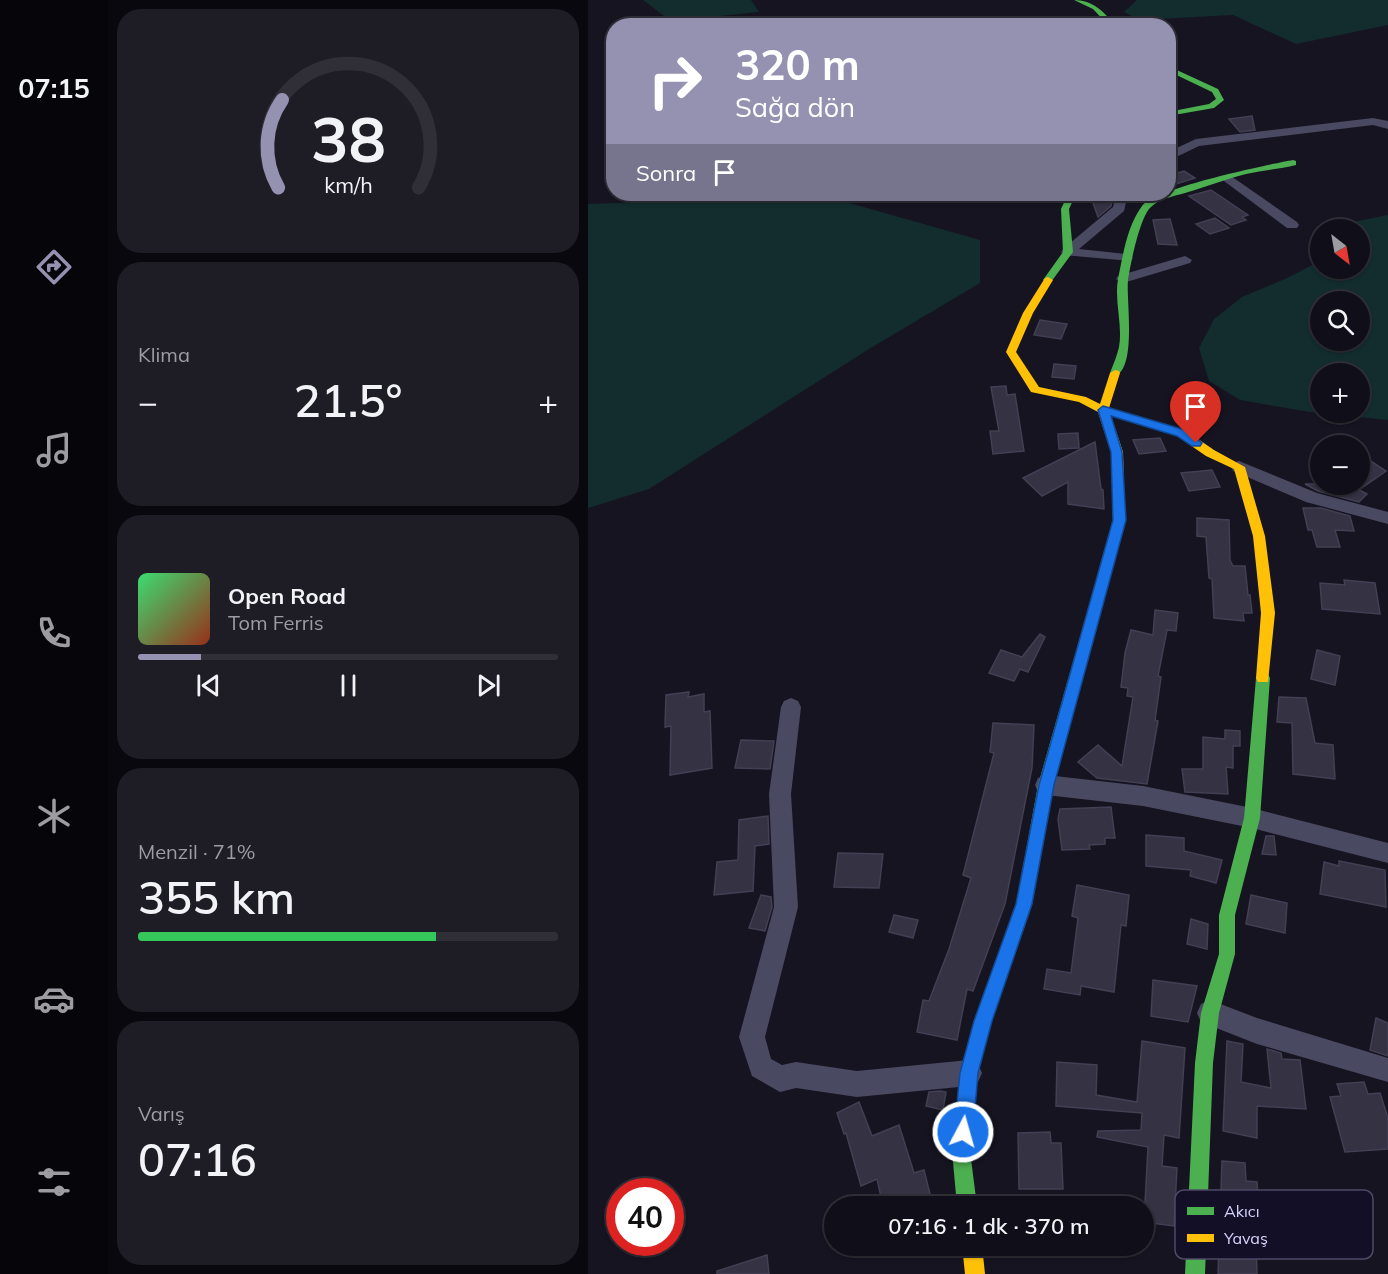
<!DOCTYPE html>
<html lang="tr">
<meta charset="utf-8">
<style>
body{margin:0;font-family:Mulish,sans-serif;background:#1e1d26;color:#f1f3f6;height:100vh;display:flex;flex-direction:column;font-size:22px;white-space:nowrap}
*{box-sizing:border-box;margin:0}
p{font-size:20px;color:#9c9ca2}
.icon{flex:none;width:33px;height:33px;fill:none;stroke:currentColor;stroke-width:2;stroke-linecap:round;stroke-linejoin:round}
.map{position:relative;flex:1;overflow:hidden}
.panel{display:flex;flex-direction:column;gap:9px;padding:9px;background:#09080e;width:480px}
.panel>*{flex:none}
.guide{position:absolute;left:18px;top:18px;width:570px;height:183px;border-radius:24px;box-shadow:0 2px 4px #0004,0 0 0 2px #302f38;background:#9591b1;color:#fff;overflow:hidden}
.needle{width:39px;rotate:149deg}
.tools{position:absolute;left:722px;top:219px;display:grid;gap:12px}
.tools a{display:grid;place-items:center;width:60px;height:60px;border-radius:50%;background:#100f19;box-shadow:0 2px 4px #0004,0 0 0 2px #302f38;font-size:30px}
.speed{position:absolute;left:18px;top:1178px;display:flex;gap:12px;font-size:30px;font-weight:700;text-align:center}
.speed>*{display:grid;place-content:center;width:78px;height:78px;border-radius:50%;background:#100f19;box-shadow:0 2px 4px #0004,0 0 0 2px #302f38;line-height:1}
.speed .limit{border:9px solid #d22;background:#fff;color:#111}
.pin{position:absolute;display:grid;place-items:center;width:51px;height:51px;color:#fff;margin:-62px -26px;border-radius:50% 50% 50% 0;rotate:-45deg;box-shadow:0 0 6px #0007}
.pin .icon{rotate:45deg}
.me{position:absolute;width:66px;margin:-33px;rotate:6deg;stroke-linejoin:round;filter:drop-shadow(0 0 4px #0008)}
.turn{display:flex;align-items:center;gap:21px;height:126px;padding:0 30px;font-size:27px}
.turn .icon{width:78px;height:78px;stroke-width:2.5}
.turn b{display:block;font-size:42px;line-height:51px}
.then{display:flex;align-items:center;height:57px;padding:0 30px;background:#0003;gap:12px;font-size:22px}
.big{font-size:45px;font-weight:600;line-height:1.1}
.panel .widget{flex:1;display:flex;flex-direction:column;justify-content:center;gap:9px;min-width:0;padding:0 21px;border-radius:24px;background:#1e1d26}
.panel .dial{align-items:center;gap:0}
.dial svg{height:156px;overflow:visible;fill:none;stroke:#302f38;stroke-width:7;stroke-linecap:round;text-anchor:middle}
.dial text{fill:#f1f3f6;stroke:none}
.song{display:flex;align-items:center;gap:18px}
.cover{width:72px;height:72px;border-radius:9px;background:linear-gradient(135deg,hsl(140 70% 55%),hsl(10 70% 35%))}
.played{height:6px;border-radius:3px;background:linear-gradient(90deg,#9591b1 15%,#302f38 15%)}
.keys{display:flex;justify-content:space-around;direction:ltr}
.heat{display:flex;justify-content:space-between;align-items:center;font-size:33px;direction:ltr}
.charge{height:9px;border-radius:4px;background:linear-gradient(90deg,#34c759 71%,#302f38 0)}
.trip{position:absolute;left:236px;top:1196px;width:330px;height:60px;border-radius:30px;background:#100f19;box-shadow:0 2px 4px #0004,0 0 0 2px #302f38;font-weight:600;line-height:60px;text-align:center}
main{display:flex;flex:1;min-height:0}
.menu{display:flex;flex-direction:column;width:108px;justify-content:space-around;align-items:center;background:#06060a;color:#9c9ca2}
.menu .icon{width:42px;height:42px}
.menu .selected{color:#9591b1}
.menu b{font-size:27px;color:#f1f3f6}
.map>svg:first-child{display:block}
.green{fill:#132c2d;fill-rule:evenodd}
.building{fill:#343243;stroke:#433f54;stroke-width:1.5}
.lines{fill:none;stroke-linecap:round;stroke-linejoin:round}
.street{fill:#4a4962;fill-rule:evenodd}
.fast{fill:#4caf50;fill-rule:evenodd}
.slow{fill:#ffc107;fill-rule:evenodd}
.route{fill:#1a73e8;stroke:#114b97;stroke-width:1.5}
.key{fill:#130f26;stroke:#4e4a67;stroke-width:1.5}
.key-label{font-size:16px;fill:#d9d4ff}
</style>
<main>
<nav class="menu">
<b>07:15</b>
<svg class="icon selected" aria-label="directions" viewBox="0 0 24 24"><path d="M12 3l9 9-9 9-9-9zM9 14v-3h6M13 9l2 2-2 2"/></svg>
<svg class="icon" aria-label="music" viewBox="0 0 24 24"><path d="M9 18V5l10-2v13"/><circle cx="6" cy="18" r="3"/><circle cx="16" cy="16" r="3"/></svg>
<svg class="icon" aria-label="phone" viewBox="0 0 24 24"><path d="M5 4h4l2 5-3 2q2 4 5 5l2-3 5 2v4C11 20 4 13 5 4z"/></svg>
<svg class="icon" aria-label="climate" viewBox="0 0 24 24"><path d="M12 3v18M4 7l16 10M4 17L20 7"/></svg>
<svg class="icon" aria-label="car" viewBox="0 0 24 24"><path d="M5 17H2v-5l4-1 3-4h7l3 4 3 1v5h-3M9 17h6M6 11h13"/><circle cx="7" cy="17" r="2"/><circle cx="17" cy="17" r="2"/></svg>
<svg class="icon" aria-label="filters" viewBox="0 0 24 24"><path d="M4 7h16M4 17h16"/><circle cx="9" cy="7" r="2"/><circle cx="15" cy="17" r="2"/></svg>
</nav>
<section class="panel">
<div class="widget dial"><svg viewBox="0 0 100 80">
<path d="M14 69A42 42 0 1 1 86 69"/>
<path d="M14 69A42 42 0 0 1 16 24" stroke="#9591b1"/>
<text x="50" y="56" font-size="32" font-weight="700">38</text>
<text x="50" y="72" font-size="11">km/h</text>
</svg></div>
<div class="widget"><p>Klima</p>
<div class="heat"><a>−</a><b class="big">21.5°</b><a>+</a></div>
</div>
<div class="widget">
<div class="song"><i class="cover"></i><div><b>Open Road</b><p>Tom Ferris</p></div></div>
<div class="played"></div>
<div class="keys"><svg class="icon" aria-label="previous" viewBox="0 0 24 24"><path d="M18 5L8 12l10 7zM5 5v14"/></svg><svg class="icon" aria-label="pause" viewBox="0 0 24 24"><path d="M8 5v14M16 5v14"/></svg><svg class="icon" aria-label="next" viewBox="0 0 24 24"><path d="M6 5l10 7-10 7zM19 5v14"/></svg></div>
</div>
<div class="widget"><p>Menzil · 71%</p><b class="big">355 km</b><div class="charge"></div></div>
<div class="widget"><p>Varış</p><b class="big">07:16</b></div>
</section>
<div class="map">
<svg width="800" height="1274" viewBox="0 0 800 1274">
<rect width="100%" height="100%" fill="#161421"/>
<g class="green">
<polygon points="55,0 163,0 171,12 83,21"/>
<polygon points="549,0 800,0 800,25 708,44 645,15 551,20 536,12"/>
<polygon points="185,194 230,194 392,240 392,283 281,349 61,489 0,508 0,204 160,199"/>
<path d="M800 215V420L722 412 652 400 621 381 611 348 626 319 654 297 699 278 732 261V268H771V230L735 228ZM732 302H771V340H732ZM732 374H771V412H732Z"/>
</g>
<g class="building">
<polygon points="664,116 667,130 652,132 641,119"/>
<polygon points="596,171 607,178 585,185 580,182 580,176"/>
<polygon points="623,190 660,215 654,217 658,220 643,225 601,196"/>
<polygon points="525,196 523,206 510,217 505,203"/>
<polygon points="627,218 641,228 622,234 608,224"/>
<polygon points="582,219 589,245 570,244 565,220"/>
<polygon points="452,320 479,324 473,339 446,335"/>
<polygon points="466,364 488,366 486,379 464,377"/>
<polygon points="418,386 419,395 427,394 436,451 405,454 402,431 411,431 403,387"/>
<polygon points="490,433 491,448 471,449 470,434"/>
<polygon points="572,438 578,451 551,454 545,440"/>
<polygon points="507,442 513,489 515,490 516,509 480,504 480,482 454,496 435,478"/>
<polygon points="781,460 798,471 771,490 779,494 771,502 730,491 717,484 761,484 771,490 771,468"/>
<polygon points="624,470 632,487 601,491 593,473"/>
<polygon points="715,508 733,508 762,516 766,531 747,530 752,547 729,547 724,530 720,530"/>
<polygon points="609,518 641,520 642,560 645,566 657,566 660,595 662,595 664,613 655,613 656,621 626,618 624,579 621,578 618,537 609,536"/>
<polygon points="756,580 787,583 792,614 734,609 732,583 757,585"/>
<polygon points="567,610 590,613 588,631 579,630 570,676 573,677 567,720 570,721 559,784 509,778 490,762 510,745 534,766 545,697 539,696 540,688 533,687 537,653 543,630 565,635"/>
<polygon points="452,634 457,637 440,672 432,669 426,681 401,673 413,650 434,657"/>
<polygon points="729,650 752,656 747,685 723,679"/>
<polygon points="101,692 100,697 116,694 116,712 122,711 124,768 82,775 83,726 77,727 78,695"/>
<polygon points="691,697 718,698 727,743 745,745 747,779 705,774 704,723 689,722"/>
<polygon points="405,723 446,725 444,768 417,904 385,991 379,989 369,1040 329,1032 335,1000 341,1001 361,949 383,878 375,875 406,753 402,752"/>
<polygon points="637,730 652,731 652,746 645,746 645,768 638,767 640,794 597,792 594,769 615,769 615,737 637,739"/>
<polygon points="153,740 186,741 182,769 147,768"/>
<polygon points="523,807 527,838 517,838 517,844 501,845 502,849 474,850 470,819 472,809"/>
<polygon points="180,816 181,844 167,846 165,891 126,895 129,862 150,860 151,820"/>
<polygon points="558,835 596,838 596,851 634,860 628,883 602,876 603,870 558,866"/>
<polygon points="678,836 686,836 688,855 674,854"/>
<polygon points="250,853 295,854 291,888 246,887"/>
<polygon points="751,861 797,870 798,907 732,894 736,862 751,866"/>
<polygon points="489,885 541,895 538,926 533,925 526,992 493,986 492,995 456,989 459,969 483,973 490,918 484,916"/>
<polygon points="173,895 183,897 184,907 177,931 161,928"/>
<polygon points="663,895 699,903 697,933 658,924"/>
<polygon points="306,915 330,920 325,938 301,932"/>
<polygon points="603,919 620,924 619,949 599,944"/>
<polygon points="565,980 609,986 600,1022 563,1016"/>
<polygon points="788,1018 800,1023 800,1056 782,1050"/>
<polygon points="554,1041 597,1048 591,1138 576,1135 574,1166 589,1168 586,1226 556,1222 560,1147 509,1137 510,1131 553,1130 554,1113 468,1106 469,1062 509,1065 508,1095 549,1102"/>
<polygon points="639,1041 655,1044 653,1082 683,1088 679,1049 693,1053 694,1059 712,1060 718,1109 669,1106 669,1138 635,1131"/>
<polygon points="776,1082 780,1094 792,1093 800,1118 800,1149 757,1152 742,1097 753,1096 749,1084"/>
<polygon points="352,1091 358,1092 355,1110 338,1106 341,1092"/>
<polygon points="271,1102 284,1136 311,1125 326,1173 336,1170 345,1206 295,1206 289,1179 273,1186 258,1133 256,1134 249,1113"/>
<polygon points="462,1132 463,1143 473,1143 475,1189 431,1189 430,1133"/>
<polygon points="634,1161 657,1163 658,1181 669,1182 673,1243 668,1243 669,1274 630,1274"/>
<polygon points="179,1255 181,1274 129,1274 129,1271"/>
</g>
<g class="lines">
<g class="street">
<polygon points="785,118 800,121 800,129 785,125 611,146 580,161 580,152 608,139"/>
<polygon points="640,174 709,222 711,225 709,228 699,228 636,181 634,178"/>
<polygon points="528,194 540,194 536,211 491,249 538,254 545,258 543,261 475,255 473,252 475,249 525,207"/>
<polygon points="597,256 604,260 602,263 535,283 528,279 530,276"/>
<polygon points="651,461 729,493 800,512 800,524 718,502 645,471 643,467 645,463"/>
<polygon points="203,698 210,701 213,707 203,794 210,907 177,1037 183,1059 194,1065 208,1062 269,1071 381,1060 390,1064 394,1073 390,1082 381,1086 269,1097 208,1088 192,1092 164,1076 151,1037 186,907 181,794 193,707 196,701"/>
<polygon points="458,775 555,786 664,808 800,843 800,863 664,828 555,806 458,795 450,792 447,785 450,778"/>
<polygon points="622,1000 669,1018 800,1058 800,1082 669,1044 613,1022 609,1013 613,1004"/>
</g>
<g class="fast">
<path d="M486 0C505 0 516 12 528 26H521L505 9Z"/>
<polygon points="580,66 630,89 636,100 626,108 580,116 580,112 621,104 628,99 624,92 580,71"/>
<path d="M705 160 708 161V165C692 169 675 170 658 174 638 179 617 187 597 193 586 196 571 199 563 207 552 216 542 266 540 280 538 300 549 368 527 376L523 375 522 373C525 365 529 356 531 347 535 325 526 301 530 279 535 255 539 226 554 206 567 188 678 165 705 160Z"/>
<polygon points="480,194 488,194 481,209 485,252 463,282 460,283 455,280 475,252 473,209"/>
<polygon points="496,643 501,644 503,648 466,785 444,905 404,1021 390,1073 382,1151 389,1206 369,1206 364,1151 372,1073 386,1021 428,905 450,785 489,648 491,644"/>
<polygon points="675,672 680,674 682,678 672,818 647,915 647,954 631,1013 625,1063 617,1274 597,1274 607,1063 613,1013 631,954 631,915 656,818 668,678 670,674"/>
</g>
<g class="slow">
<polygon points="460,277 465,280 445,313 428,352 451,387 498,397 512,404 522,373 527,370 531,371 532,373 521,408 597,430 626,450 657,467 677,536 687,613 680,682 670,682 668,678 673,613 665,536 646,469 618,456 589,436 523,416 535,452 537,520 503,648 501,652 491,652 489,648 525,520 523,452 510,412 491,402 443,392 418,352 435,313 457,278"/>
<polygon points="374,1245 394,1245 397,1274 377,1274"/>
</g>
</g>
<polygon class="route" points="515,406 597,430 614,443 612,446 604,446 589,436 523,416 534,452 538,520 466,785 444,904 404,1021 390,1073 385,1132 382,1138 375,1141 368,1138 366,1132 372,1073 386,1021 428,904 451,785 525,520 523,452 510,410"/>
<rect x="587" y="1190" width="198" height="69" rx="9" class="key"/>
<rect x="599" y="1207" width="27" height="8" fill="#4caf50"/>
<rect x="599" y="1234" width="27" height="8" fill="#ffc107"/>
<g class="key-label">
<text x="636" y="1217">Akıcı</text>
<text x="636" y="1244">Yavaş</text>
</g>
</svg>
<div class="tools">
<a><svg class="needle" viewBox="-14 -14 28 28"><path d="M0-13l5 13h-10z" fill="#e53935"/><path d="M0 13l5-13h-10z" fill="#9c9ca2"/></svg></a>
<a><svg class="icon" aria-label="search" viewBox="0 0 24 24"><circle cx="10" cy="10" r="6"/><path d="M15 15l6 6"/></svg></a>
<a>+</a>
<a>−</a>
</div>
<div class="speed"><div class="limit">40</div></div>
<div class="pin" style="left:608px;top:443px;background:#d93025"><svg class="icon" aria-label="arrive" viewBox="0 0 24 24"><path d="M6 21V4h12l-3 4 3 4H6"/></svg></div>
<svg class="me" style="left:375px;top:1132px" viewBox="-20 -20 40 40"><circle r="17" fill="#1a73e8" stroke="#fff" stroke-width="3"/><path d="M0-11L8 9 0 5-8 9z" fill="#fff"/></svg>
<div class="trip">07:16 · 1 dk · 370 m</div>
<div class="guide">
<div class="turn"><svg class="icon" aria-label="right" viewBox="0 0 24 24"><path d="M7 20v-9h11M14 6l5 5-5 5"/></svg><div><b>320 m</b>Sağa dön</div></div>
<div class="then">Sonra<svg class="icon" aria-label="arrive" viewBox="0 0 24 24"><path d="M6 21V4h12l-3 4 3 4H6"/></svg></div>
</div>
</div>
</main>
